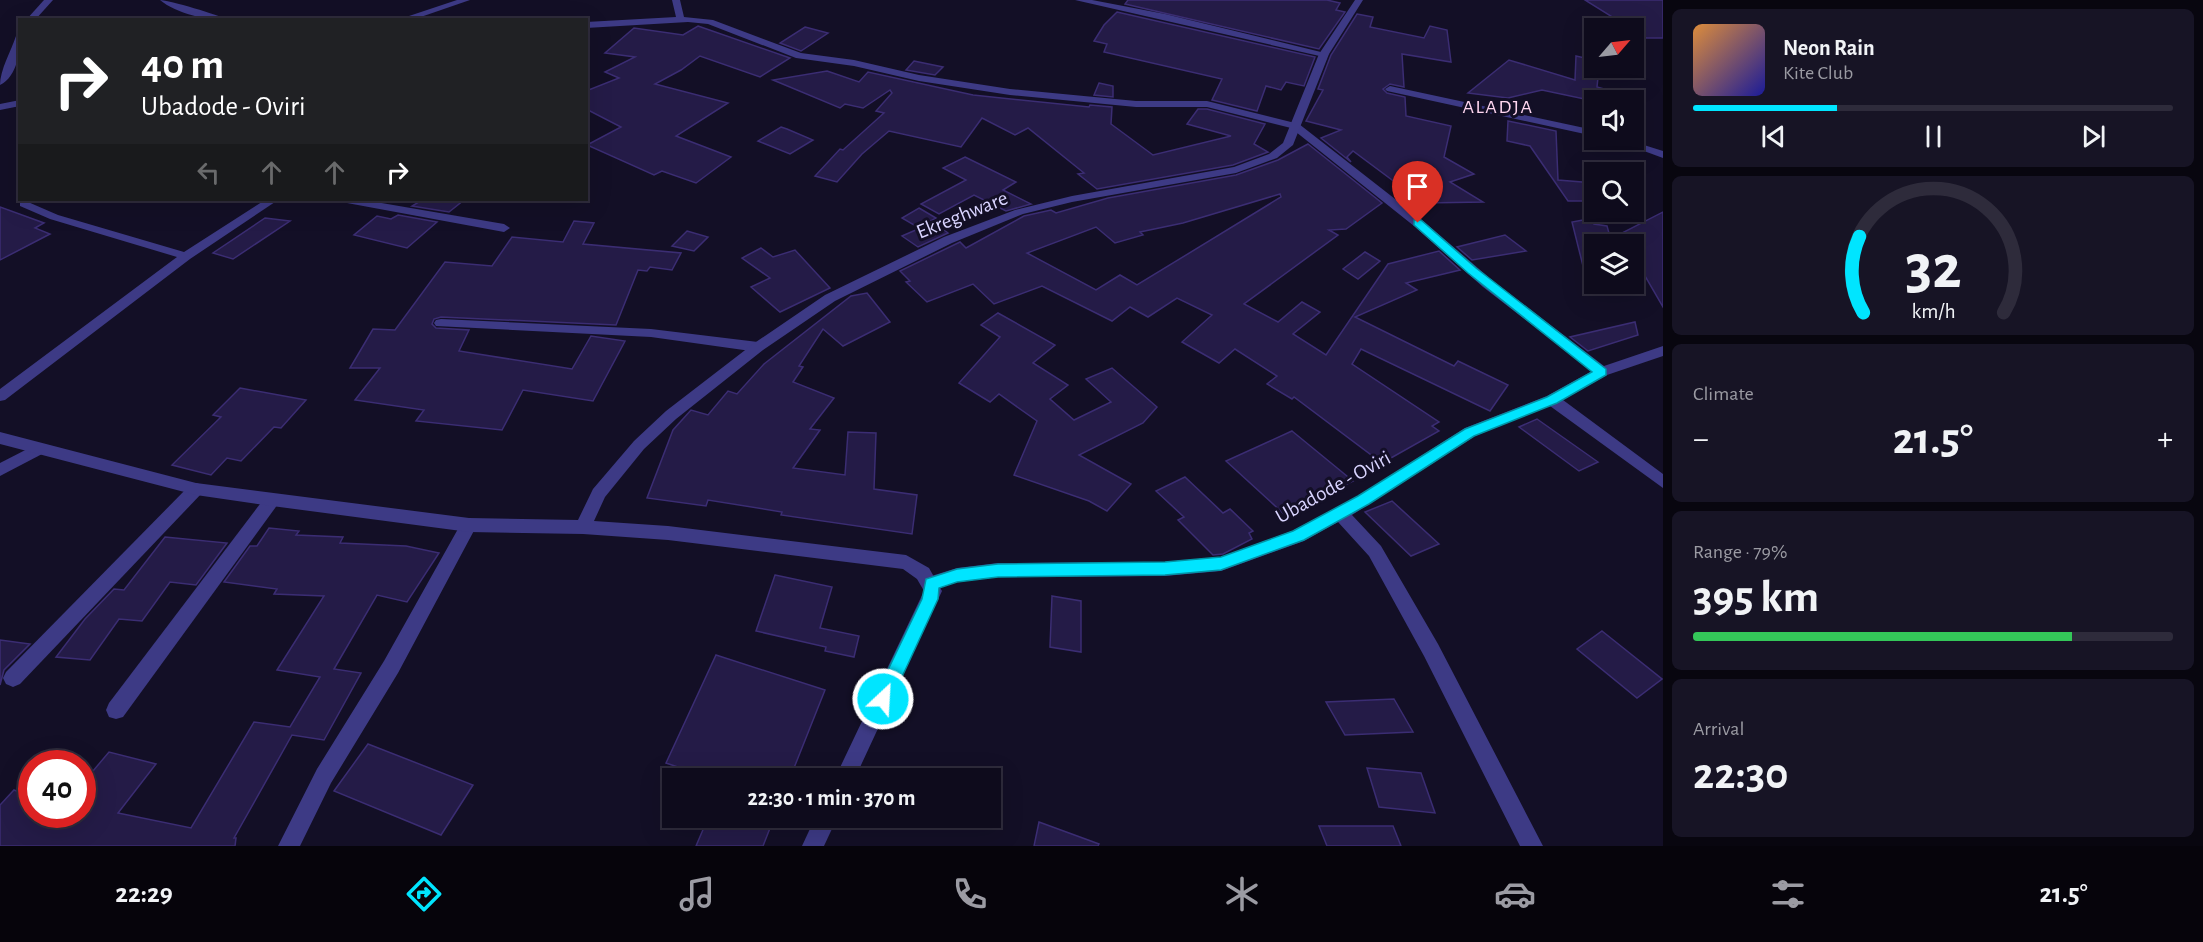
<!DOCTYPE html>
<meta charset="utf-8">
<style>
body{margin:0;font-family:"Alegreya Sans",sans-serif;background:#171425;color:#f1f3f6;height:100vh;display:flex;flex-direction:column;font-size:22px;white-space:nowrap}
*{box-sizing:border-box;margin:0}
p{font-size:20px;color:#9b9ba3}
.icon{flex:none;width:33px;height:33px;fill:none;stroke:currentColor;stroke-width:2;stroke-linecap:round;stroke-linejoin:round}
.map{position:relative;flex:1;overflow:hidden}
.sheet{display:flex;flex-direction:column;gap:9px;padding:9px;background:#08060f;width:540px}
.sheet>*{flex:none}
.top-card{position:absolute;left:18px;top:18px;width:570px;height:183px;border-radius:0px;box-shadow:0 6px 24px #0002,0 0 0 2px #2e2b3b;background:#202124;color:#fff;overflow:hidden}
.needle{width:39px;rotate:62deg}
.buttons{position:absolute;left:1584px;top:18px;display:grid;gap:12px}
.buttons a{display:grid;place-items:center;width:60px;height:60px;border-radius:0px;background:#0e0b1c;box-shadow:0 6px 24px #0002,0 0 0 2px #2e2b3b;font-size:30px}
.speed{position:absolute;left:18px;top:750px;display:flex;gap:12px;font-size:30px;font-weight:700;text-align:center}
.speed>*{display:grid;place-content:center;width:78px;height:78px;border-radius:50%;background:#0e0b1c;box-shadow:0 6px 24px #0002,0 0 0 2px #2e2b3b;line-height:1}
.speed .limit{border:9px solid #d22;background:#fff;color:#111}
.pin{position:absolute;display:grid;place-items:center;width:51px;height:51px;color:#fff;margin:-62px -26px;border-radius:50% 50% 50% 0;rotate:-45deg;box-shadow:0 0 6px #0007}
.pin .icon{rotate:45deg}
.me{position:absolute;width:66px;margin:-33px;rotate:25deg;stroke-linejoin:round;filter:drop-shadow(0 0 4px #0008)}
.turn{display:flex;align-items:center;gap:21px;height:126px;padding:0 24px;font-size:27px}
.turn .icon{width:78px;height:78px;stroke-width:2.5}
.turn b{display:block;font-size:42px;line-height:51px}
.lanes{display:flex;align-items:center;height:57px;padding:0 24px;background:#0003;justify-content:center;gap:30px;direction:ltr}
.lanes .off{opacity:.35}
.big{font-size:45px;font-weight:700;line-height:1.1}
.sheet .widget{flex:1;display:flex;flex-direction:column;justify-content:center;gap:9px;min-width:0;padding:0 21px;border-radius:9px;background:#171425}
.sheet .dial{align-items:center;gap:0}
.dial svg{height:156px;overflow:visible;fill:none;stroke:#2e2b3b;stroke-width:7;stroke-linecap:round;text-anchor:middle}
.dial text{fill:#f1f3f6;stroke:none}
.song{display:flex;align-items:center;gap:18px}
.cover{width:72px;height:72px;border-radius:9px;background:linear-gradient(135deg,hsl(30 70% 55%),hsl(240 70% 35%))}
.played{height:6px;border-radius:3px;background:linear-gradient(90deg,#00e5ff 30%,#2e2b3b 30%)}
.keys{display:flex;justify-content:space-around;direction:ltr}
.heat{display:flex;justify-content:space-between;align-items:center;font-size:33px;direction:ltr}
.charge{height:9px;border-radius:4px;background:linear-gradient(90deg,#34c759 79%,#2e2b3b 0)}
.trip{position:absolute;left:662px;top:768px;width:339px;height:60px;border-radius:0px;background:#0e0b1c;box-shadow:0 6px 24px #0002,0 0 0 2px #2e2b3b;font-weight:700;line-height:60px;text-align:center}
.tabs{display:flex;height:96px;justify-content:space-around;align-items:center;background:#06040b;color:#9b9ba3}
.tabs .icon{width:42px;height:42px}
.tabs .on{color:#00e5ff}
.tabs b{font-size:27px;color:#f1f3f6}
main{display:flex;flex:1;min-height:0}
.map>svg:first-child{display:block}
.building{fill:#241b47;stroke:#3b2d73;stroke-width:1.5;fill-rule:evenodd}
.lines{fill:none;stroke-linecap:round;stroke-linejoin:round}
.minor{fill:#3d3a85;fill-rule:evenodd}
.tertiary{fill:#3d3a85;fill-rule:evenodd}
.route{fill:#00e5ff;stroke:#0095a6;stroke-width:1.5}
.labels{text-anchor:middle;dominant-baseline:central;stroke-width:6;stroke-linejoin:round;paint-order:stroke}
.far-quarter-label{font-size:20px;letter-spacing:1.5px;fill:#ffd6f0;stroke:#130f26}
.street-label{font-size:21px;fill:#d9d4ff;stroke:#130f26}
</style>
<main>
<div class="map">
<svg width="1663" height="846" viewBox="0 0 1663 846">
<rect width="100%" height="100%" fill="#130f26"/>
<g class="building">
<polygon points="1128,0 1327,0 1340,3 1336,10 1345,12 1319,49 1125,4"/>
<polygon points="1585,0 1663,0 1663,38 1646,38"/>
<polygon points="1117,12 1315,57 1304,86 1286,82 1281,90 1266,86 1257,111 1212,100 1222,79 1104,52 1107,44 1094,41 1104,25"/>
<polygon points="1357,14 1373,17 1370,27 1424,38 1430,26 1447,30 1451,62 1402,54 1404,87 1390,84 1383,89 1387,93 1405,97 1406,116 1451,126 1444,157 1474,174 1450,182 1483,202 1423,203 1353,151 1347,157 1351,162 1321,138 1341,130 1306,121 1323,90 1318,89 1331,55"/>
<polygon points="698,26 790,58 760,77 700,56 681,70 655,84 728,103 676,136 731,157 696,183 662,171 654,175 587,145 621,127 586,109 586,91 619,78 605,72 635,57 605,53 634,28 683,35"/>
<polygon points="805,27 828,33 801,51 780,43"/>
<polygon points="1576,56 1594,60 1594,68 1599,68 1597,87 1615,92 1613,100 1594,101 1542,90 1508,98 1468,93 1509,60 1575,80"/>
<polygon points="914,61 943,67 935,75 906,70"/>
<polygon points="827,71 859,82 868,72 973,95 1089,107 1090,105 1112,107 1111,124 1153,155 1231,136 1187,124 1198,109 1207,109 1265,124 1254,144 1268,152 1233,165 1097,189 1078,174 1084,173 1028,128 1015,135 982,118 961,147 889,131 862,154 837,182 815,176 840,149 843,150 884,113 876,111 892,93 890,90 863,108 845,104 840,108 773,80"/>
<polygon points="1099,83 1113,86 1113,97 1094,95"/>
<polygon points="1508,121 1556,131 1558,180 1594,183 1594,201 1568,201 1530,146 1507,141"/>
<polygon points="781,127 787,129 813,140 790,154 758,141"/>
<path d="M1308 144 1382 203 1346 229 1329 230 1338 235 1244 304 1278 322 1302 302 1320 312 1293 334 1326 355 1388 264 1439 251 1460 270 1406 283 1417 290 1355 317 1454 366 1458 361 1508 385 1490 411 1361 349 1352 364 1439 422 1432 426 1439 431 1382 463 1294 397 1292 399 1267 384 1277 376 1235 349 1219 363 1182 342 1212 315 1177 298 1148 317 1130 307 1112 321 1042 286 994 304 973 284 927 302 906 282 910 281 900 271 960 242 966 248 1024 216 1051 210 1056 213 1108 198 1236 175 1278 160ZM1280 194 1281 197 1137 285 1120 275 1096 290 1027 253 1096 227 1115 243 1143 235 1140 232 1183 223Z"/>
<polygon points="965,157 1016,182 1003,190 1031,204 1006,211 974,195 939,214 921,204 966,180 943,168"/>
<polygon points="422,200 464,200 449,212 412,206"/>
<polygon points="0,207 44,223 35,228 50,234 0,260"/>
<polygon points="919,208 936,218 919,228 902,218"/>
<polygon points="1663,212 1663,307 1634,257 1634,244 1626,244 1620,234"/>
<polygon points="398,215 437,222 407,248 354,235 377,216 391,219"/>
<polygon points="265,218 290,221 233,259 213,253"/>
<polygon points="1594,218 1594,224 1607,226 1612,244 1594,244 1594,286 1588,286 1572,222"/>
<polygon points="574,221 594,223 583,244 681,253 672,270 650,267 647,271 638,270 616,325 441,317 434,319 432,324 436,328 469,330 459,351 572,369 591,336 625,341 593,401 523,390 502,430 416,421 424,410 355,400 380,368 350,368 373,329 395,330 445,262 492,266 512,237 563,242"/>
<polygon points="934,222 948,233 918,247 902,236"/>
<polygon points="687,231 708,237 694,251 672,246"/>
<polygon points="1505,235 1526,251 1472,260 1457,247"/>
<polygon points="761,248 773,257 795,250 830,288 780,312 751,287 770,278 742,258"/>
<polygon points="1365,252 1380,261 1358,279 1343,269"/>
<polygon points="867,293 890,322 843,346 823,329 799,366 803,367 793,382 834,398 810,429 820,430 793,468 845,475 848,432 876,433 874,489 917,495 912,534 781,515 782,512 708,500 706,506 647,498 673,430 691,410 708,415 728,391 737,394 764,364 851,296"/>
<polygon points="998,313 1055,345 1033,363 1068,385 1050,399 1074,420 1111,402 1086,379 1112,368 1157,407 1143,423 1079,455 1131,484 1107,511 1089,501 1014,475 1037,421 999,394 990,402 959,383 1000,337 981,325"/>
<polygon points="1635,322 1638,335 1588,351 1570,337"/>
<polygon points="240,388 306,400 281,428 274,427 241,461 227,458 211,475 172,465 221,417 213,415"/>
<polygon points="1537,419 1598,462 1579,471 1519,427"/>
<polygon points="1292,431 1353,481 1285,515 1226,461"/>
<polygon points="1185,477 1223,513 1230,509 1253,531 1249,533 1252,539 1223,554 1213,555 1178,520 1184,517 1156,491"/>
<polygon points="1392,501 1439,544 1411,556 1365,512"/>
<polygon points="269,528 299,531 296,535 343,537 340,543 406,546 439,553 407,602 377,595 334,669 361,673 324,740 292,735 234,838 236,838 235,846 0,846 0,805 14,790 32,797 32,814 82,814 82,784 109,752 156,764 118,813 191,828 254,722 290,727 320,677 277,670 324,596 274,594 277,589 224,582 250,546 257,546"/>
<polygon points="165,537 227,543 196,585 170,582 142,621 119,619 90,660 56,657 85,619 114,589 124,590"/>
<polygon points="775,575 832,587 820,628 859,636 854,657 825,651 826,647 756,631"/>
<polygon points="1052,596 1081,601 1081,652 1050,647"/>
<polygon points="1602,631 1662,679 1637,698 1577,649"/>
<polygon points="0,640 30,644 4,670 0,685"/>
<polygon points="716,655 825,690 790,778 710,778 666,763"/>
<polygon points="1394,699 1413,732 1345,735 1326,702"/>
<polygon points="368,744 473,785 441,835 334,791"/>
<polygon points="1367,768 1421,773 1435,813 1379,807"/>
<polygon points="708,818 774,818 763,846 696,846"/>
<polygon points="1039,822 1099,844 1098,846 1034,846"/>
<polygon points="1319,826 1393,826 1401,846 1327,846"/>
</g>
<g class="lines">
<g class="minor">
<polygon points="44,0 53,0 35,20 26,20"/>
<path d="M160 0C169 0 219 15 228 20 206 20 177 14 160 0Z"/>
<polygon points="457,0 470,0 412,20 397,20"/>
<polygon points="672,0 680,0 684,17 713,20 801,53 854,60 919,75 1010,89 1136,101 1207,101 1299,124 1422,220 1493,281 1604,366 1663,346 1663,356 1607,375 1563,400 1663,474 1663,488 1550,406 1475,436 1352,515 1381,546 1438,644 1543,846 1520,846 1424,656 1369,556 1338,522 1304,541 1221,571 1165,576 998,577 957,582 931,590 925,588 922,583 925,578 957,568 998,563 1165,562 1221,557 1292,531 1358,496 1465,428 1547,396 1592,371 1483,287 1414,226 1291,128 1207,107 1136,107 1010,95 919,81 854,66 796,58 708,24 688,22 586,28 586,22 676,17"/>
<polygon points="1075,0 1092,0 1165,14 1329,54 1324,57"/>
<path d="M20 33C20 51 18 76 0 85 0 70 11 51 16 36Z"/>
<polygon points="1390,86 1594,130 1594,136 1387,91 1385,89"/>
<polygon points="20,100 20,106 0,110 0,104"/>
<polygon points="1614,140 1628,140 1663,151 1663,158"/>
<polygon points="265,200 278,200 190,259 5,400 0,401 0,389 177,257 50,219 20,206 20,202 28,202 58,215 184,252"/>
<polygon points="341,200 364,200 504,224 510,228 504,232 347,203"/>
<polygon points="441,319 651,329 758,342 765,347 758,352 651,337 436,326 434,323 436,320"/>
<polygon points="39,443 44,445 47,449 44,453 0,476 0,463"/>
<polygon points="196,483 202,485 204,489 202,493 20,684 13,687 6,684 3,678 6,672 190,485"/>
<polygon points="272,494 278,496 280,500 278,504 123,717 116,719 109,717 106,710 109,703 266,496"/>
<polygon points="469,518 475,520 477,525 398,673 331,783 300,846 278,846 317,769 384,661 463,520"/>
</g>
<g class="tertiary">
<polygon points="1355,0 1363,0 1329,54 1293,145 1277,158 1236,173 1072,202 1023,214 952,243 835,301 763,350 676,419 644,449 605,497 594,521 668,526 906,555 929,568 942,591 855,778 835,778 924,591 917,579 903,569 668,540 583,534 469,532 272,506 196,495 0,444 0,432 196,483 469,518 578,520 593,489 634,441 666,411 753,344 825,295 944,237 1015,210 1072,196 1234,167 1269,154 1283,143 1319,54"/>
<polygon points="815,818 837,818 824,846 802,846"/>
</g>
</g>
<polygon class="route" points="1414,220 1421,220 1476,268 1606,369 1606,375 1557,403 1474,436 1369,504 1304,540 1221,570 1165,575 998,577 957,582 939,588 938,599 889,705 883,707 876,705 874,699 922,599 926,579 957,569 998,564 1165,562 1221,557 1293,531 1358,496 1465,429 1547,397 1592,372 1468,273 1414,225"/>
<g class="labels">
<g class="far-quarter-label">
<text x="1498" y="107">ALADJA</text>
</g>
<g class="street-label">
<text transform="translate(962 215) rotate(-22)">Ekreghware</text>
<text transform="translate(1333 487) rotate(-29)">Ubadode - Oviri</text>
</g>
</g>
</svg>
<div class="buttons">
<a><svg class="needle" viewBox="-14 -14 28 28"><path d="M0-13l5 13h-10z" fill="#e53935"/><path d="M0 13l5-13h-10z" fill="#9b9ba3"/></svg></a>
<a><svg class="icon" aria-label="sound" viewBox="0 0 24 24"><path d="M4 9h4l5-4v14l-5-4H4zM17 9q2 3 0 6"/></svg></a>
<a><svg class="icon" aria-label="search" viewBox="0 0 24 24"><circle cx="10" cy="10" r="6"/><path d="M15 15l6 6"/></svg></a>
<a><svg class="icon" aria-label="layers" viewBox="0 0 24 24"><path d="M12 4l9 5-9 5-9-5zM3 14l9 5 9-5"/></svg></a>
</div>
<div class="speed"><div class="limit">40</div></div>
<div class="pin" style="left:1418px;top:223px;background:#d93025"><svg class="icon" aria-label="arrive" viewBox="0 0 24 24"><path d="M6 21V4h12l-3 4 3 4H6"/></svg></div>
<svg class="me" style="left:883px;top:699px" viewBox="-20 -20 40 40"><circle r="17" fill="#00e5ff" stroke="#fff" stroke-width="3"/><path d="M0-11L8 9 0 5-8 9z" fill="#fff"/></svg>
<div class="trip">22:30 · 1 min · 370 m</div>
<div class="top-card">
<div class="turn"><svg class="icon" aria-label="right" viewBox="0 0 24 24"><path d="M7 20v-9h11M14 6l5 5-5 5"/></svg><div><b>40 m</b>Ubadode - Oviri</div></div>
<div class="lanes"><svg class="icon off" aria-label="left" viewBox="0 0 24 24"><path d="M17 20v-9H6M10 6l-5 5 5 5"/></svg><svg class="icon off" aria-label="ahead" viewBox="0 0 24 24"><path d="M12 20V5M6 11l6-6 6 6"/></svg><svg class="icon off" aria-label="ahead" viewBox="0 0 24 24"><path d="M12 20V5M6 11l6-6 6 6"/></svg><svg class="icon" aria-label="right" viewBox="0 0 24 24"><path d="M7 20v-9h11M14 6l5 5-5 5"/></svg></div>
</div>
</div>
<section class="sheet">
<div class="widget">
<div class="song"><i class="cover"></i><div><b>Neon Rain</b><p>Kite Club</p></div></div>
<div class="played"></div>
<div class="keys"><svg class="icon" aria-label="previous" viewBox="0 0 24 24"><path d="M18 5L8 12l10 7zM5 5v14"/></svg><svg class="icon" aria-label="pause" viewBox="0 0 24 24"><path d="M8 5v14M16 5v14"/></svg><svg class="icon" aria-label="next" viewBox="0 0 24 24"><path d="M6 5l10 7-10 7zM19 5v14"/></svg></div>
</div>
<div class="widget dial"><svg viewBox="0 0 100 80">
<path d="M14 69A42 42 0 1 1 86 69"/>
<path d="M14 69A42 42 0 0 1 12 30" stroke="#00e5ff"/>
<text x="50" y="56" font-size="32" font-weight="700">32</text>
<text x="50" y="72" font-size="11">km/h</text>
</svg></div>
<div class="widget"><p>Climate</p>
<div class="heat"><a>−</a><b class="big">21.5°</b><a>+</a></div>
</div>
<div class="widget"><p>Range · 79%</p><b class="big">395 km</b><div class="charge"></div></div>
<div class="widget"><p>Arrival</p><b class="big">22:30</b></div>
</section>
</main>
<nav class="tabs">
<b>22:29</b>
<svg class="icon on" aria-label="directions" viewBox="0 0 24 24"><path d="M12 3l9 9-9 9-9-9zM9 14v-3h6M13 9l2 2-2 2"/></svg>
<svg class="icon" aria-label="music" viewBox="0 0 24 24"><path d="M9 18V5l10-2v13"/><circle cx="6" cy="18" r="3"/><circle cx="16" cy="16" r="3"/></svg>
<svg class="icon" aria-label="phone" viewBox="0 0 24 24"><path d="M5 4h4l2 5-3 2q2 4 5 5l2-3 5 2v4C11 20 4 13 5 4z"/></svg>
<svg class="icon" aria-label="climate" viewBox="0 0 24 24"><path d="M12 3v18M4 7l16 10M4 17L20 7"/></svg>
<svg class="icon" aria-label="car" viewBox="0 0 24 24"><path d="M5 17H2v-5l4-1 3-4h7l3 4 3 1v5h-3M9 17h6M6 11h13"/><circle cx="7" cy="17" r="2"/><circle cx="17" cy="17" r="2"/></svg>
<svg class="icon" aria-label="filters" viewBox="0 0 24 24"><path d="M4 7h16M4 17h16"/><circle cx="9" cy="7" r="2"/><circle cx="15" cy="17" r="2"/></svg>
<b>21.5°</b>
</nav>
